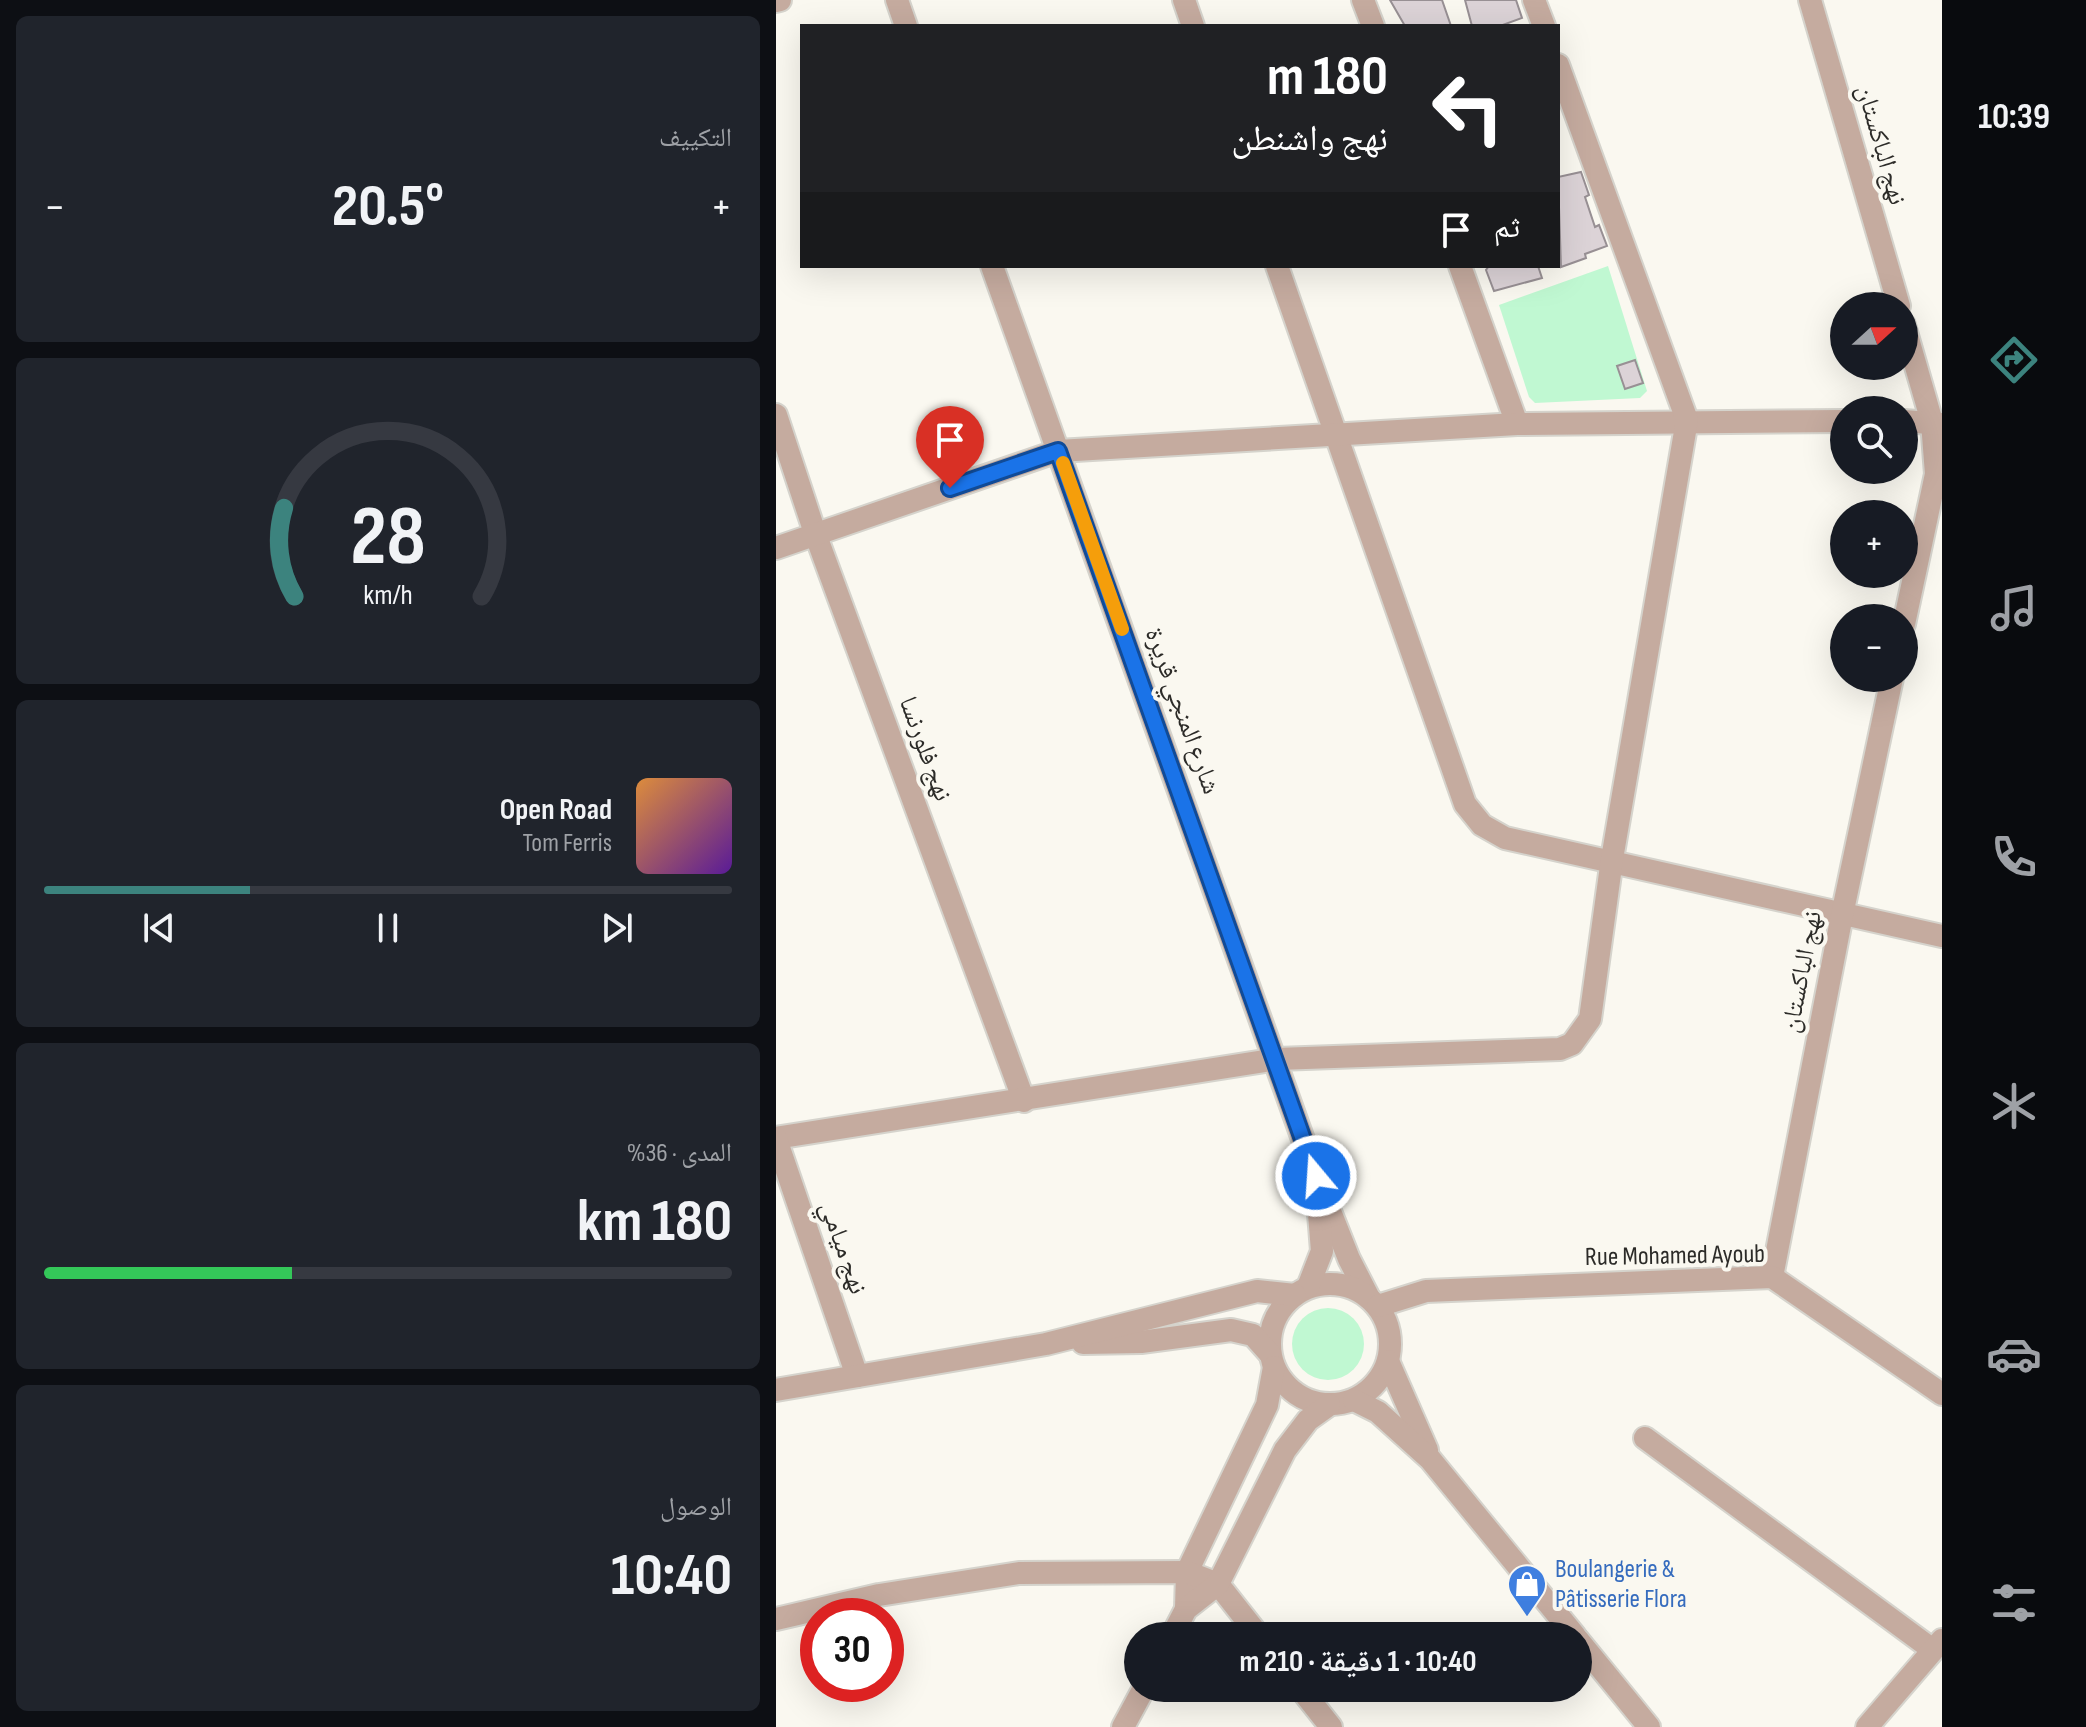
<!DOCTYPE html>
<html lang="ar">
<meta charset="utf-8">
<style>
body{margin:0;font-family:"Sofia Sans Condensed","Noto Naskh Arabic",sans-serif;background:#20242c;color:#f1f3f6;direction:rtl;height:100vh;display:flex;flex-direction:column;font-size:30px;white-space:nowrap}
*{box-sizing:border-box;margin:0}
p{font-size:26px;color:#9ea1a6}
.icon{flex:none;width:44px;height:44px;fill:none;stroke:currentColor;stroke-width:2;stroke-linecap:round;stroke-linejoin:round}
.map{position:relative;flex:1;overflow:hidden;direction:ltr}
.panel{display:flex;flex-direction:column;gap:16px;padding:16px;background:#0d0f14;width:776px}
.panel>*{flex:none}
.banner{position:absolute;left:24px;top:24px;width:760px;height:244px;border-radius:0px;box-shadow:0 8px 32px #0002;direction:rtl;background:#202124;color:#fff;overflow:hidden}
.needle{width:52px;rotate:69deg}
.fabs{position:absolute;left:1054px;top:292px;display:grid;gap:16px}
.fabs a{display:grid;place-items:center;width:88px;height:88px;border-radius:50%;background:#171b24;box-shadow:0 8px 32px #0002;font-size:40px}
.speed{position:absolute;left:24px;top:1598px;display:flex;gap:16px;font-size:40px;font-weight:700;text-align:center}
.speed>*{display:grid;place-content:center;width:104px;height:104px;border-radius:50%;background:#171b24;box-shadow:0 8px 32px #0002;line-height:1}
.speed .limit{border:12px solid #d22;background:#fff;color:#111}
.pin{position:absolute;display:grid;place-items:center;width:68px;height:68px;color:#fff;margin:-82px -34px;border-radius:50% 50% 50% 0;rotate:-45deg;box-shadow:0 0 8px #0007}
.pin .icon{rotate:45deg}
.me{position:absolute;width:88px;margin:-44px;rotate:342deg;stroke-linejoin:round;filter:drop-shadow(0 0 6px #0008)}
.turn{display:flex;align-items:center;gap:28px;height:168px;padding:0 40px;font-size:36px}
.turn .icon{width:104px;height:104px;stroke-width:2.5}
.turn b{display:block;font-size:56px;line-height:68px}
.then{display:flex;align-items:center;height:76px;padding:0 40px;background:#0003;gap:16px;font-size:30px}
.big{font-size:60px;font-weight:700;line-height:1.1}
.panel .card{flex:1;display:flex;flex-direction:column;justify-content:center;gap:12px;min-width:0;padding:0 28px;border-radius:12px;background:#20242c}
.panel .dial{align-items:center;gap:0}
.dial svg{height:208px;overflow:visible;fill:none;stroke:#363941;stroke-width:7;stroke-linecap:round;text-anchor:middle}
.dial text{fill:#f1f3f6;stroke:none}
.song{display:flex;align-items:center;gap:24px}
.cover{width:96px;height:96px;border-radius:12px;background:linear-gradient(135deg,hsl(30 70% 55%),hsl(270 70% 35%))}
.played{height:8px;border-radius:4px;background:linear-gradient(90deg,#3c837e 30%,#363941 30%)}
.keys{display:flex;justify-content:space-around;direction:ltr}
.heat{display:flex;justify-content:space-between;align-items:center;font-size:44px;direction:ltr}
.charge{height:12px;border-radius:6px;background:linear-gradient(90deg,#34c759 36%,#363941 0)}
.trip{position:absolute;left:348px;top:1622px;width:468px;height:80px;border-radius:40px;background:#171b24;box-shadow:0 8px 32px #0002;font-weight:700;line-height:80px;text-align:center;direction:rtl}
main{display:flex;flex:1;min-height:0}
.tab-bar{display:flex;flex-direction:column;width:144px;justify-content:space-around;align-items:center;background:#090b0e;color:#9ea1a6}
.tab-bar .icon{width:56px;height:56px}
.tab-bar .current{color:#3c837e}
.tab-bar b{font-size:36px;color:#f1f3f6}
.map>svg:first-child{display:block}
.green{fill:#c0f8d2}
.building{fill:#dcd3d7;stroke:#989094;stroke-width:2}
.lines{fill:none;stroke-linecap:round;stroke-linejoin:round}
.minor-casing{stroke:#d5d3cc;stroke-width:26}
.minor{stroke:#c5ab9f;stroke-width:22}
.route-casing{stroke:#114b97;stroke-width:20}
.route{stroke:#1a73e8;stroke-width:14}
.slow{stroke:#f59e0b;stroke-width:14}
.labels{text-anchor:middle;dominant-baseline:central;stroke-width:8;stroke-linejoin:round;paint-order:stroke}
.street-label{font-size:26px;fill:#2c2b28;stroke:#faf8f0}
.shop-label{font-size:26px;fill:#366cbe;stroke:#faf8f0;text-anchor:start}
</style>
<main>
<nav class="tab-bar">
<b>10:39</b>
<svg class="icon current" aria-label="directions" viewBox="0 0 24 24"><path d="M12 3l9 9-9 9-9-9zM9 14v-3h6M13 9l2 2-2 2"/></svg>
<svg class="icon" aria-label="music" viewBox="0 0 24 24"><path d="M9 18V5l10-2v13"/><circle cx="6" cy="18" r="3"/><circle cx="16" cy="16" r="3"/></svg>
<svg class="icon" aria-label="phone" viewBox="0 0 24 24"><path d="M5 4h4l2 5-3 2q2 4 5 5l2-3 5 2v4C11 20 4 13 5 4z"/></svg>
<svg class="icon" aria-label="climate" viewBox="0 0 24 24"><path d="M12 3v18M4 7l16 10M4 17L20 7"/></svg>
<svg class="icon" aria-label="car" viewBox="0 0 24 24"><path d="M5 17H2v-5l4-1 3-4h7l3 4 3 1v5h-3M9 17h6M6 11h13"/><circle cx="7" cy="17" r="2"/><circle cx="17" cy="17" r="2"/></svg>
<svg class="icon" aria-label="filters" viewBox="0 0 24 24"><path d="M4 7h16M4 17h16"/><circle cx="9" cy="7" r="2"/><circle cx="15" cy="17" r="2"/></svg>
</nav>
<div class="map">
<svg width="1166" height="1727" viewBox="0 0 1166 1727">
<rect width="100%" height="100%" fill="#faf8f0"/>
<g class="green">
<polygon points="832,266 871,391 864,398 759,403 753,397 723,305"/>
<circle cx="552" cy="1344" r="36"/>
</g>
<g class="building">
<polygon points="614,0 666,0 675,26 629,26"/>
<polygon points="689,0 740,0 746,18 724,26 696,26"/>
<polygon points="805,172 813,195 809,197 819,227 823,225 831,246 809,254 810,258 785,267 782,177"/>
<polygon points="713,266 762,266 766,278 718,291 710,270"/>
<polygon points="859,360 867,383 849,389 841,366"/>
</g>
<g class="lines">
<g class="minor-casing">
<g id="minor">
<polyline points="121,0 130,26"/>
<polyline points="408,0 417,26"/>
<polyline points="587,0 597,26"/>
<polyline points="758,0 768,26"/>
<polyline points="1034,0 1123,306"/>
<polyline points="0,1 4,0"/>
<polyline points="216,266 540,1176 573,1259 593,1298"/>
<polyline points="501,266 689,804 706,825 729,838 1166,936"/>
<polyline points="684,266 741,424"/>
<polyline points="1128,325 1156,422 1160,474 1128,624"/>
<polyline points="0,415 39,533 248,1101"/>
<polyline points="1128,421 1166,424"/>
<polyline points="0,548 282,451 741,424 1068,421"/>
<polyline points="0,1138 501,1059 784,1049 796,1044 814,1019 836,859 911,420 782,65"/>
<polyline points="0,1139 81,1376"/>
<polyline points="996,1277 1066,915 1116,678"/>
<circle cx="554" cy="1344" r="60"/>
<polyline points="532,1287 546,1251 542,1201"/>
<polyline points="602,1306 650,1291 996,1277 1166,1394"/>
<polyline points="307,1343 365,1342 455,1330 477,1335 494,1354"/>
<polyline points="612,1361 651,1450"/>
<polyline points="0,1390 270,1344 481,1291 519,1295"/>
<polyline points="578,1400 602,1412 654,1459 799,1636"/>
<polyline points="869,1438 1157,1650"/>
<polyline points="410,1609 411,1572 491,1405 498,1367"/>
<polyline points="0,1619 103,1595 243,1573 411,1572 442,1584 483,1636"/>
<polyline points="396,1636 410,1609 442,1584 509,1450 532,1420 553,1405"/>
<polyline points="802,1640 873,1727"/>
<polyline points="524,1688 555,1727"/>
<polyline points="347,1727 368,1688"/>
<polyline points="1091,1727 1166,1640"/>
</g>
</g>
<use href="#minor" class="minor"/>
</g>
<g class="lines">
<g class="route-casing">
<polyline id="route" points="174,488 282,451 540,1176"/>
</g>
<use href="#route" class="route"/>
<polyline class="slow" points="287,463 346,629"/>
</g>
<defs>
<g id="shop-pin" transform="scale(2)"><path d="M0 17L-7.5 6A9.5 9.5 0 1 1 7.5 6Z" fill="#3f7fe0" stroke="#faf8f0"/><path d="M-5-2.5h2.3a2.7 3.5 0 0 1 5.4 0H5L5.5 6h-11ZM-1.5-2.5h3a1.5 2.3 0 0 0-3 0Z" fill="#fff"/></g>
</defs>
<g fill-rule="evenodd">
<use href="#shop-pin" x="751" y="1584"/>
</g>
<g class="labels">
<g class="street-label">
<text transform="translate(1105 145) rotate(74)">نهج الباكستان</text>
<text transform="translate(406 711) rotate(70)">شارع المنجي قريرة</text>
<text transform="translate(149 749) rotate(70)">نهج فلورنسا</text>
<text transform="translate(1026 972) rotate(-79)">نهج الباكستان</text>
<text transform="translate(67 1248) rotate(71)">نهج ميامي</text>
<text transform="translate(899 1256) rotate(-1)">Rue Mohamed Ayoub</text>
</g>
<g class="shop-label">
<text x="779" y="1569">Boulangerie &amp;<tspan x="779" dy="30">Pâtisserie Flora</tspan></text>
</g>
</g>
</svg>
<div class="fabs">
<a><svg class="needle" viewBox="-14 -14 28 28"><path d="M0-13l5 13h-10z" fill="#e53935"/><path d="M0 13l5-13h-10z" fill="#9ea1a6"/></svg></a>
<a><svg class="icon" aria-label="search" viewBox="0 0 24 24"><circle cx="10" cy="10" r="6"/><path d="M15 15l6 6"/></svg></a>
<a>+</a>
<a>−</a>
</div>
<div class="speed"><div class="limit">30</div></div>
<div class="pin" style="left:174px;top:488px;background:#d93025"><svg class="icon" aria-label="arrive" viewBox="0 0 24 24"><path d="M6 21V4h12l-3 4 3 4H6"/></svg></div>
<svg class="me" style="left:540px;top:1176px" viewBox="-20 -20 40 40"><circle r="17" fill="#1a73e8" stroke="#fff" stroke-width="3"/><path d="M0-11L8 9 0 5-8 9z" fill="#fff"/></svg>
<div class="trip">10:40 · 1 دقيقة · 210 m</div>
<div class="banner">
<div class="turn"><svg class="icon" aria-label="left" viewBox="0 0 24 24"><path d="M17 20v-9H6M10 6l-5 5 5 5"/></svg><div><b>180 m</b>نهج واشنطن</div></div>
<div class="then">ثم<svg class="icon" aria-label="arrive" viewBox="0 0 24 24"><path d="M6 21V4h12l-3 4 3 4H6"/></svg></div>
</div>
</div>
<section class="panel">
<div class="card"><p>التكييف</p>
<div class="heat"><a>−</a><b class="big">20.5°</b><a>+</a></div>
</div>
<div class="card dial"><svg viewBox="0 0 100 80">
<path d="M14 69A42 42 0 1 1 86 69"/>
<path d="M14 69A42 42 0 0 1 10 35" stroke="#3c837e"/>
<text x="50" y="56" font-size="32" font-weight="700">28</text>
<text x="50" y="72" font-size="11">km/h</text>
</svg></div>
<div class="card">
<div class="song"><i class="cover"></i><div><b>Open Road</b><p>Tom Ferris</p></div></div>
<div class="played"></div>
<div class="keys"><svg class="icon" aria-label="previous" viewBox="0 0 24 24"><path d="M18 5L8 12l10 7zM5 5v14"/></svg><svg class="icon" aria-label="pause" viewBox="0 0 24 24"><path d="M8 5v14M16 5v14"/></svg><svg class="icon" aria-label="next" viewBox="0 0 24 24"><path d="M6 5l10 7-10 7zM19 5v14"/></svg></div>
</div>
<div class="card"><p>المدى · 36%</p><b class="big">180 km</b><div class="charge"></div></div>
<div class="card"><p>الوصول</p><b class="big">10:40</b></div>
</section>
</main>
